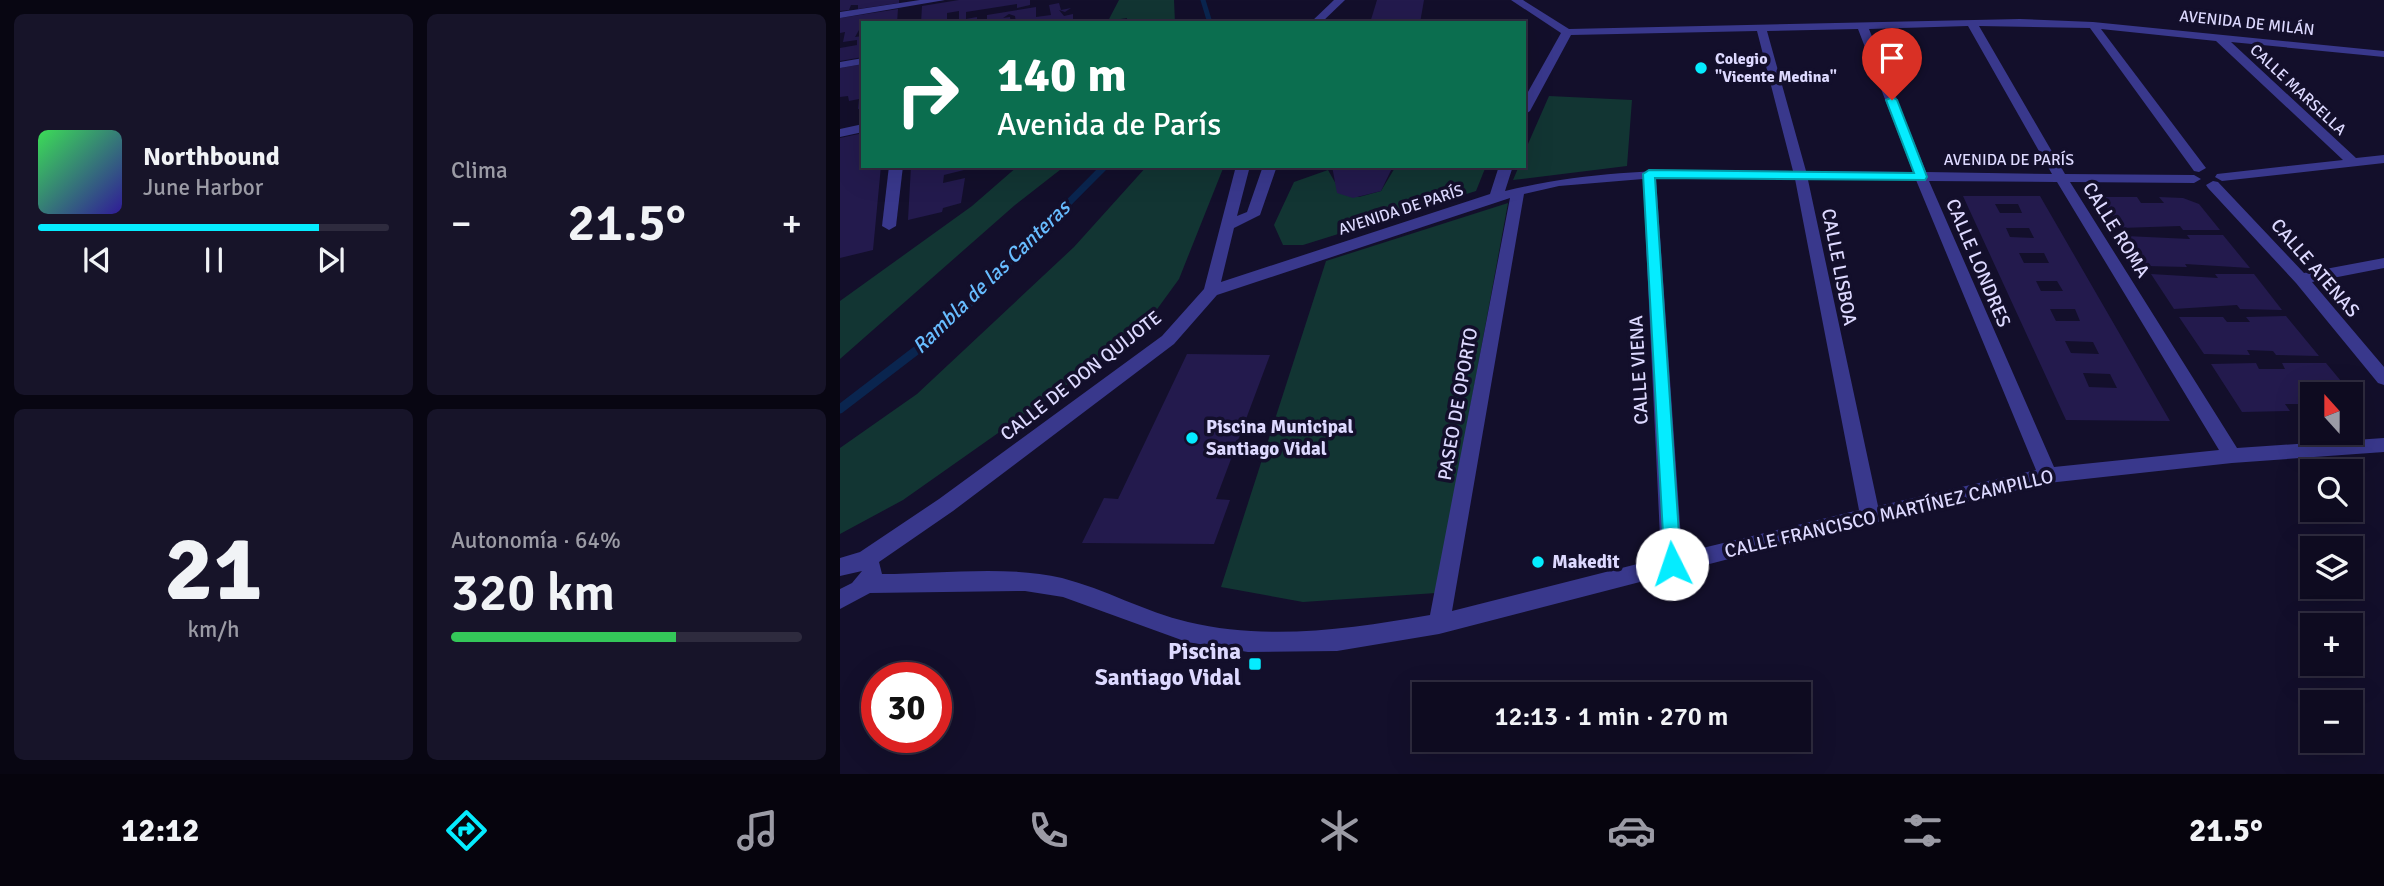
<!DOCTYPE html>
<html lang="es">
<meta charset="utf-8">
<style>
body{margin:0;font-family:Signika,sans-serif;background:#171429;color:#f1f3f6;height:100vh;display:flex;flex-direction:column;font-size:26px;white-space:nowrap}
*{box-sizing:border-box;margin:0}
p{font-size:23px;color:#9b9ba5}
.icon{flex:none;width:38px;height:38px;fill:none;stroke:currentColor;stroke-width:2;stroke-linecap:round;stroke-linejoin:round}
.map{position:relative;flex:1;overflow:hidden}
.sheet{display:flex;flex-direction:column;gap:14px;padding:14px;background:#080612;width:840px}
.sheet>*{flex:none}
.hud{position:absolute;left:21px;top:21px;width:665px;height:147px;border-radius:0px;box-shadow:0 7px 28px #0002,0 0 0 2px #2e2b3e;background:#0b6e4f;color:#fff;overflow:hidden}
.needle{width:46px;rotate:339deg}
.controls{position:absolute;left:1460px;top:382px;display:grid;gap:14px}
.controls a{display:grid;place-items:center;width:63px;height:63px;border-radius:0px;background:#0e0b20;box-shadow:0 7px 28px #0002,0 0 0 2px #2e2b3e;font-size:35px}
.speed{position:absolute;left:21px;top:662px;display:flex;gap:14px;font-size:35px;font-weight:700;text-align:center}
.speed>*{display:grid;place-content:center;width:91px;height:91px;border-radius:50%;background:#0e0b20;box-shadow:0 7px 28px #0002,0 0 0 2px #2e2b3e;line-height:1}
.speed .limit{border:10px solid #d22;background:#fff;color:#111}
.pin{position:absolute;display:grid;place-items:center;width:60px;height:60px;color:#fff;margin:-72px -30px;border-radius:50% 50% 50% 0;rotate:-45deg;box-shadow:0 0 7px #0007}
.pin .icon{rotate:45deg}
.me{position:absolute;width:77px;margin:-38px;rotate:356deg;stroke-linejoin:round;filter:drop-shadow(0 0 5px #0008)}
.turn{display:flex;align-items:center;gap:24px;height:147px;padding:0 21px;font-size:32px}
.turn .icon{width:91px;height:91px;stroke-width:2.5}
.turn b{display:block;font-size:49px;line-height:60px}
.big{font-size:52px;font-weight:600;line-height:1.1}
.sheet .card{flex:1;display:flex;flex-direction:column;justify-content:center;gap:10px;min-width:0;padding:0 24px;border-radius:10px;background:#171429}
.sheet .dial{align-items:center;gap:0}
.dial b{font-size:91px;line-height:1}
.song{display:flex;align-items:center;gap:21px}
.cover{width:84px;height:84px;border-radius:10px;background:linear-gradient(135deg,hsl(130 70% 55%),hsl(250 70% 35%))}
.played{height:7px;border-radius:4px;background:linear-gradient(90deg,#05ecff 80%,#2e2b3e 80%)}
.keys{display:flex;justify-content:space-around;direction:ltr}
.heat{display:flex;justify-content:space-between;align-items:center;font-size:38px;direction:ltr}
.charge{height:10px;border-radius:5px;background:linear-gradient(90deg,#34c759 64%,#2e2b3e 0)}
.sheet .tiles{flex:1;display:grid;gap:14px;grid-template-columns:repeat(2,1fr)}
.trip{position:absolute;left:572px;top:682px;width:399px;height:70px;border-radius:0px;background:#0e0b20;box-shadow:0 7px 28px #0002,0 0 0 2px #2e2b3e;font-weight:600;line-height:70px;text-align:center}
.tab-bar{display:flex;height:112px;justify-content:space-around;align-items:center;background:#06040d;color:#9b9ba5}
.tab-bar .icon{width:49px;height:49px}
.tab-bar .current{color:#05ecff}
.tab-bar b{font-size:32px;color:#f1f3f6}
main{display:flex;flex:1;min-height:0}
.map>svg:first-child{display:block}
.green{fill:#123533}
.lines{fill:none;stroke-linecap:round;stroke-linejoin:round}
.stream-far2{stroke:#0a254f;stroke-width:5}
.stream-far1{stroke:#0a254f;stroke-width:7}
.stream{stroke:#0a254f;stroke-width:9}
.building{fill:#231a4d;fill-rule:evenodd}
.minor{fill:#39388c;fill-rule:evenodd}
.route{fill:#05ecff;stroke:#0399a6;stroke-width:2}
.poi-dot{fill:#05ecff;stroke:#130f2b;stroke-width:2.5}
.labels{text-anchor:middle;dominant-baseline:central;stroke-width:7;stroke-linejoin:round;paint-order:stroke}
.far-street-label{font-size:16px;fill:#ddd9ff;stroke:#130f2b}
.far-poi-label{font-size:16px;font-weight:bold;fill:#ddd9ff;stroke:#130f2b;text-anchor:start}
.street-label{font-size:19px;fill:#ddd9ff;stroke:#130f2b}
.poi-label{font-size:19px;font-weight:bold;fill:#ddd9ff;stroke:#130f2b;text-anchor:start}
.water-label{font-size:21px;font-style:italic;fill:#67bcff;stroke:#130f2b}
.near-poi-label{font-size:23px;font-weight:bold;fill:#ddd9ff;stroke:#130f2b;text-anchor:end}
</style>
<main>
<section class="sheet">
<div class="tiles">
<div class="card">
<div class="song"><i class="cover"></i><div><b>Northbound</b><p>June Harbor</p></div></div>
<div class="played"></div>
<div class="keys"><svg class="icon" aria-label="previous" viewBox="0 0 24 24"><path d="M18 5L8 12l10 7zM5 5v14"/></svg><svg class="icon" aria-label="pause" viewBox="0 0 24 24"><path d="M8 5v14M16 5v14"/></svg><svg class="icon" aria-label="next" viewBox="0 0 24 24"><path d="M6 5l10 7-10 7zM19 5v14"/></svg></div>
</div>
<div class="card"><p>Clima</p>
<div class="heat"><a>−</a><b class="big">21.5°</b><a>+</a></div>
</div>
<div class="card dial"><b>21</b><p>km/h</p></div>
<div class="card"><p>Autonomía · 64%</p><b class="big">320 km</b><div class="charge"></div></div>
</div>
</section>
<div class="map">
<svg width="1544" height="774" viewBox="0 0 1544 774">
<rect width="100%" height="100%" fill="#130f2b"/>
<g class="green">
<polygon points="279,0 334,0 335,23 287,23 287,18 268,21"/>
<polygon points="709,96 792,100 787,166 673,180 679,166 684,166 684,153"/>
<polygon points="178,166 225,166 175,205 0,359 0,301 132,206"/>
<polygon points="307,166 384,166 339,279 299,334 63,500 0,534 0,448 77,394 234,247"/>
<polygon points="556,166 646,166 636,191 463,245 443,245 434,225 454,182 488,170 500,191 519,197 541,191"/>
<polygon points="668,203 596,593 463,602 381,587 486,261"/>
</g>
<g class="lines">
<polyline class="stream-far2" points="363,0 370,23"/>
<polyline class="stream-far1" points="129,303 265,166"/>
<polyline class="stream" points="0,409 99,333 131,301"/>
</g>
<g class="building">
<polygon points="0,0 59,0 59,3 18,9 18,5 11,5 9,10 0,11"/>
<polygon points="119,0 190,0 190,5 177,8 177,4 126,12 126,19 137,17 137,23 113,23 119,20 119,11 107,13 107,23 81,23 82,6"/>
<polygon points="537,0 584,0 580,23 530,23"/>
<polygon points="219,3 221,10 231,8 225,12 219,10 224,16 233,14 233,23 176,23 175,16 169,14 163,18 170,17 171,23 147,19 147,15 196,7 196,17 211,15 209,5"/>
<polygon points="58,9 57,23 23,23 15,37 23,36 23,57 0,61 0,48 17,45 17,40 3,42 5,32 0,33 0,18"/>
<polygon points="23,64 23,108 18,109 19,99 9,101 8,96 0,97 0,68"/>
<polygon points="23,133 23,166 41,166 33,250 0,258 0,138"/>
<polygon points="71,166 104,168 136,167 104,175 103,183 125,178 121,203 103,208 102,212 68,220"/>
<polygon points="492,166 553,166 541,191 513,198 497,193"/>
<path d="M1123 196H1200L1330 421 1226 420ZM1155 204H1178L1182 213H1160ZM1166 228H1189L1194 238 1170 237ZM1179 253H1204L1209 263H1184ZM1196 281H1217L1223 291H1201ZM1210 309H1235L1240 321H1216ZM1225 341 1253 342 1259 354 1231 353ZM1243 373 1270 374 1277 388 1249 387Z"/>
<polygon points="1260,197 1297,197 1301,203 1324,203 1319,197 1343,198 1359,204 1380,230 1343,230 1340,226 1281,228"/>
<polygon points="1347,235 1383,235 1410,268 1345,264 1347,267 1306,266 1286,236 1350,239"/>
<polygon points="1311,274 1378,278 1375,274 1414,274 1442,310 1400,309 1397,305 1334,309"/>
<polygon points="1446,316 1479,356 1436,355 1433,351 1407,350 1410,355 1364,354 1339,317 1383,317 1387,322 1410,322 1406,317"/>
<polygon points="347,354 430,355 376,499 390,500 374,544 242,543 264,498 278,499"/>
<polygon points="1416,363 1419,369 1445,369 1442,363 1486,363 1525,410 1510,410 1510,394 1472,394 1472,404 1445,404 1450,411 1402,412 1371,364"/>
</g>
<g class="lines">
<g class="minor">
<polygon points="80,0 105,0 0,18 0,12"/>
<polygon points="494,0 505,0 481,23 470,23"/>
<path d="M671 0H683L729 29 1180 19 1253 22 1544 51V57L1391 42 1516 158 1544 155V163L1382 181 1375 177 1377 174 1503 160 1376 41 1261 29 1366 168 1359 172 1354 171 1250 28 1139 26 1225 174 1354 175 1361 179 1354 183 1230 182 1397 448 1544 438V452L1392 463 1208 483 981 535 599 634 497 651 408 652 347 642 223 597 185 591 30 593 0 609V589L12 583 22 571 0 576V558L20 552 99 499 322 336 364 289 396 166H410L397 216 407 212 423 166H437L420 215 394 228 381 282 650 194 659 166H673L665 191C764 167 852 170 953 171L917 31 731 35 690 111 684 115V99L721 33ZM1128 26 1212 174 1086 172 1029 29ZM1018 29 1073 172 966 171 927 31ZM816 178 955 179 1019 510 842 553ZM803 179 821 558 612 611 684 194 719 186ZM968 180H1076L1196 470 1038 506ZM1089 181 1217 182 1379 450 1214 467ZM670 198 590 615C510 629 428 641 348 622 305 612 265 589 222 578 167 565 99 574 42 574L39 562 113 511 334 344 377 295Z"/>
<polygon points="23,58 23,64 0,68 0,62"/>
<polygon points="23,124 23,132 0,137 0,129"/>
<polygon points="49,166 63,166 56,226 49,230 42,226"/>
<polygon points="1373,181 1378,182 1464,273 1544,258 1544,268 1472,282 1544,367 1544,385 1538,383 1456,283 1368,188 1366,185"/>
</g>
</g>
<polygon class="route" points="1052,97 1057,100 1087,177 1085,180 815,178 841,564 839,570 825,570 803,174 809,170 1074,173 1046,100"/>
<g class="poi-dot">
<circle cx="861" cy="68" r="7"/>
<circle cx="352" cy="438" r="7"/>
<circle cx="698" cy="562" r="7"/>
<rect x="408" y="657" width="14" height="14" rx="3.5"/>
</g>
<g class="labels">
<g class="far-street-label">
<text transform="translate(1407 23) rotate(6)">AVENIDA DE MILÁN</text>
<text transform="translate(1458 90) rotate(43)">CALLE MARSELLA</text>
<text x="1169" y="160">AVENIDA DE PARÍS</text>
<text transform="translate(561 210) rotate(-18)">AVENIDA DE PARÍS</text>
</g>
<g class="far-poi-label">
<text x="875" y="59">Colegio<tspan x="875" dy="18">"Vicente Medina"</tspan></text>
</g>
<g class="street-label">
<text transform="translate(1276 230) rotate(58)">CALLE ROMA</text>
<text transform="translate(1138 263) rotate(67)">CALLE LONDRES</text>
<text transform="translate(999 267) rotate(79)">CALLE LISBOA</text>
<text transform="translate(1475 268) rotate(49)">CALLE ATENAS</text>
<text transform="translate(799 370) rotate(-93)">CALLE VIENA</text>
<text transform="translate(241 376) rotate(-38)">CALLE DE DON QUIJOTE</text>
<text transform="translate(618 404) rotate(-80)">PASEO DE OPORTO</text>
<text transform="translate(1049 514) rotate(-13)">CALLE FRANCISCO MARTÍNEZ CAMPILLO</text>
</g>
<g class="poi-label">
<text x="366" y="427">Piscina Municipal<tspan x="366" dy="22">Santiago Vidal</tspan></text>
<text x="712" y="562">Makedit</text>
</g>
<g class="water-label">
<text transform="translate(151 277) rotate(-44)">Rambla de las Canteras</text>
</g>
<g class="near-poi-label">
<text x="401" y="651">Piscina<tspan x="401" dy="26">Santiago Vidal</tspan></text>
</g>
</g>
</svg>
<div class="controls">
<a><svg class="needle" viewBox="-14 -14 28 28"><path d="M0-13l5 13h-10z" fill="#e53935"/><path d="M0 13l5-13h-10z" fill="#9b9ba5"/></svg></a>
<a><svg class="icon" aria-label="search" viewBox="0 0 24 24"><circle cx="10" cy="10" r="6"/><path d="M15 15l6 6"/></svg></a>
<a><svg class="icon" aria-label="layers" viewBox="0 0 24 24"><path d="M12 4l9 5-9 5-9-5zM3 14l9 5 9-5"/></svg></a>
<a>+</a>
<a>−</a>
</div>
<div class="speed"><div class="limit">30</div></div>
<div class="pin" style="left:1052px;top:100px;background:#d93025"><svg class="icon" aria-label="arrive" viewBox="0 0 24 24"><path d="M6 21V4h12l-3 4 3 4H6"/></svg></div>
<svg class="me" style="left:832px;top:564px" viewBox="-20 -20 40 40"><circle r="19" fill="#fff"/><path d="M0-13L10 11 0 6-10 11z" fill="#05ecff"/></svg>
<div class="trip">12:13 · 1 min · 270 m</div>
<div class="hud">
<div class="turn"><svg class="icon" aria-label="right" viewBox="0 0 24 24"><path d="M7 20v-9h11M14 6l5 5-5 5"/></svg><div><b>140 m</b>Avenida de París</div></div>
</div>
</div>
</main>
<nav class="tab-bar">
<b>12:12</b>
<svg class="icon current" aria-label="directions" viewBox="0 0 24 24"><path d="M12 3l9 9-9 9-9-9zM9 14v-3h6M13 9l2 2-2 2"/></svg>
<svg class="icon" aria-label="music" viewBox="0 0 24 24"><path d="M9 18V5l10-2v13"/><circle cx="6" cy="18" r="3"/><circle cx="16" cy="16" r="3"/></svg>
<svg class="icon" aria-label="phone" viewBox="0 0 24 24"><path d="M5 4h4l2 5-3 2q2 4 5 5l2-3 5 2v4C11 20 4 13 5 4z"/></svg>
<svg class="icon" aria-label="climate" viewBox="0 0 24 24"><path d="M12 3v18M4 7l16 10M4 17L20 7"/></svg>
<svg class="icon" aria-label="car" viewBox="0 0 24 24"><path d="M5 17H2v-5l4-1 3-4h7l3 4 3 1v5h-3M9 17h6M6 11h13"/><circle cx="7" cy="17" r="2"/><circle cx="17" cy="17" r="2"/></svg>
<svg class="icon" aria-label="filters" viewBox="0 0 24 24"><path d="M4 7h16M4 17h16"/><circle cx="9" cy="7" r="2"/><circle cx="15" cy="17" r="2"/></svg>
<b>21.5°</b>
</nav>
